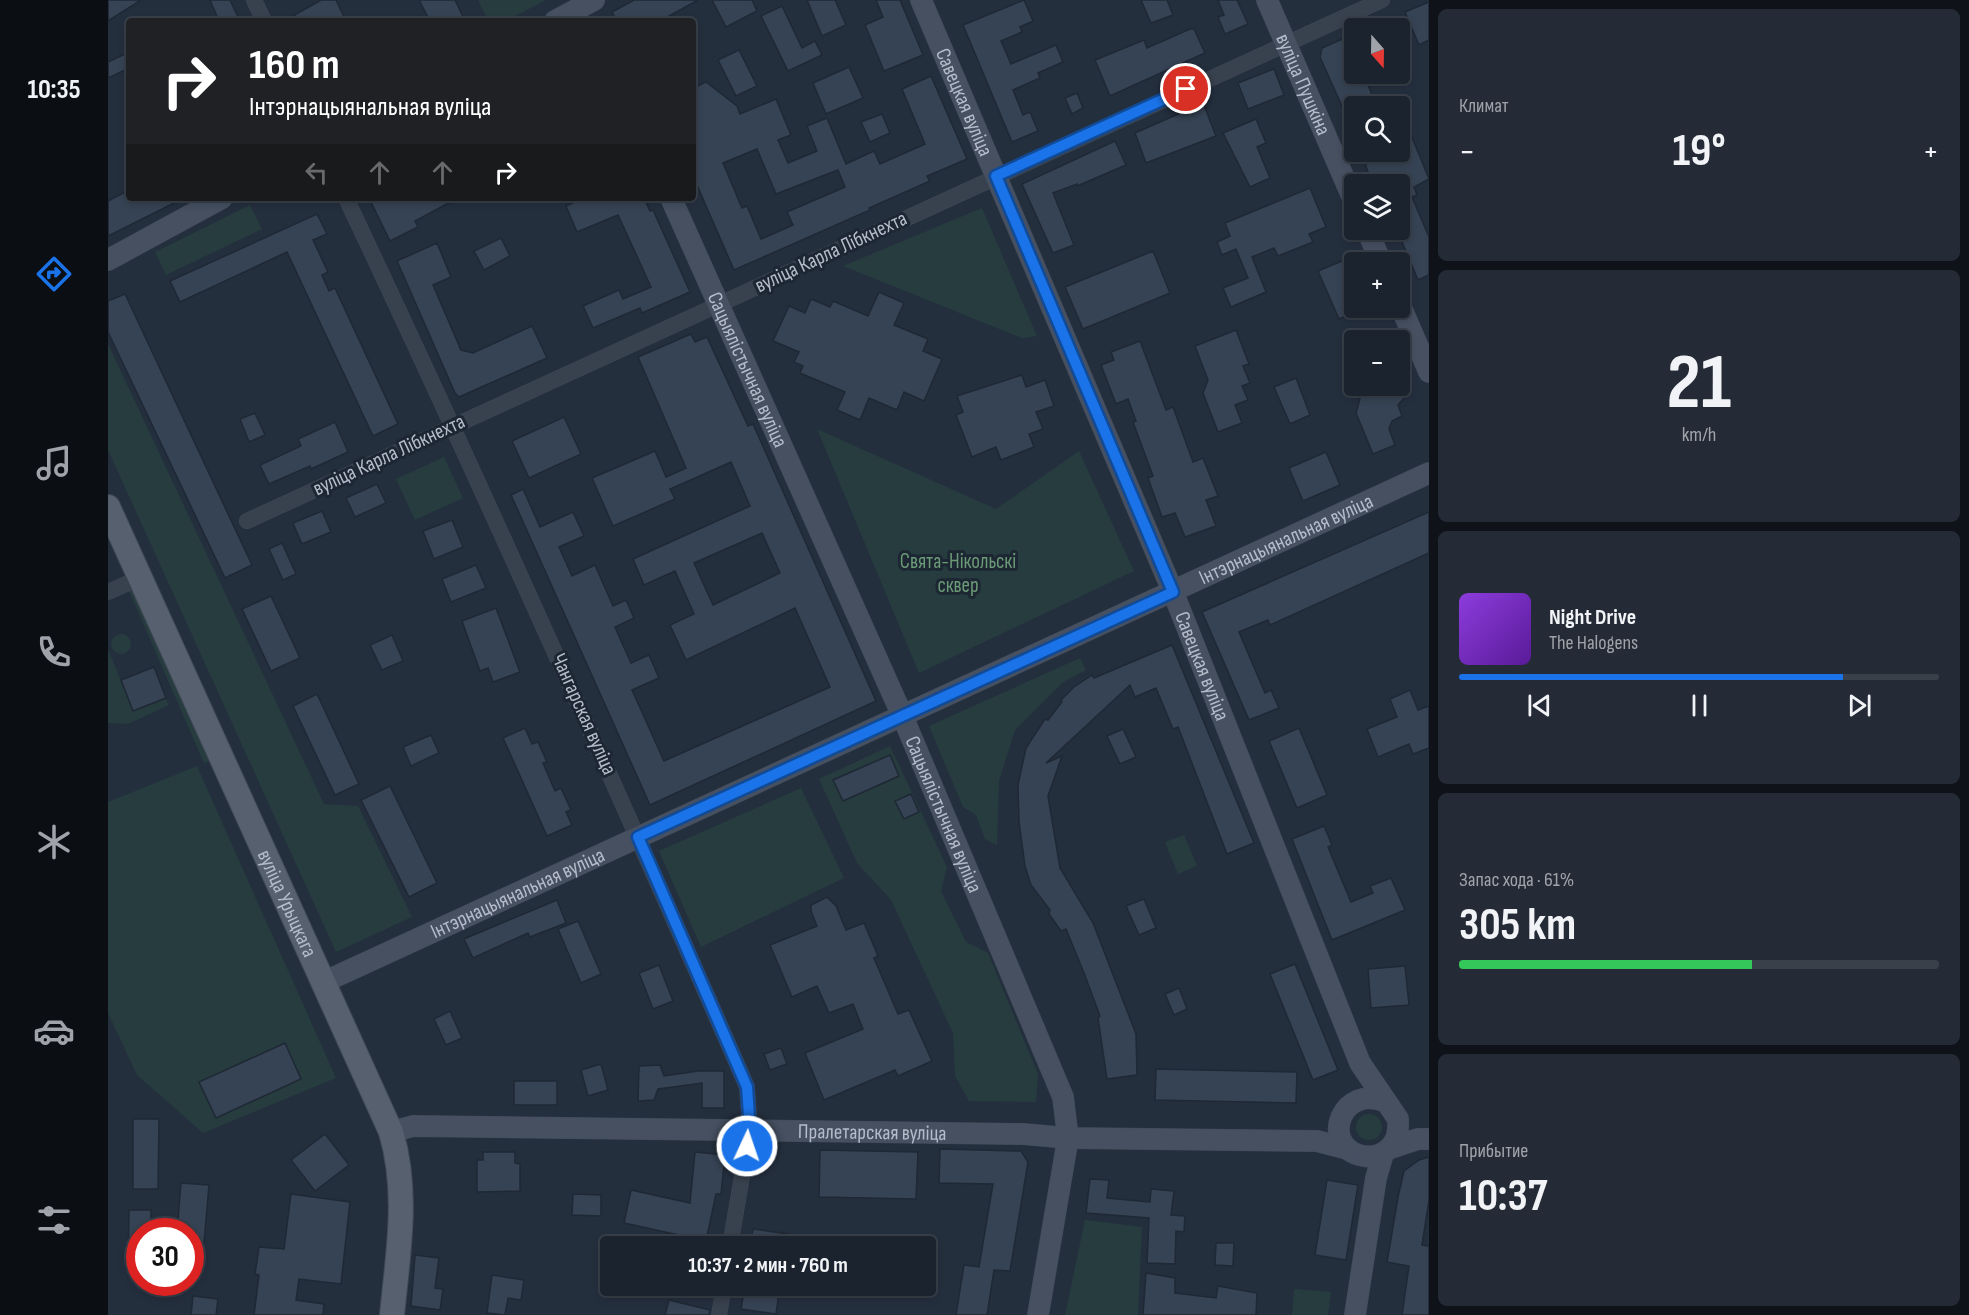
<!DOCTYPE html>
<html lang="ru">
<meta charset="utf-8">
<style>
body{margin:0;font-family:"Sofia Sans Condensed",sans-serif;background:#242b36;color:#f1f3f6;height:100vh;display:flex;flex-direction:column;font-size:22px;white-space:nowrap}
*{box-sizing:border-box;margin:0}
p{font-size:20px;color:#a0a4aa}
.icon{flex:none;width:33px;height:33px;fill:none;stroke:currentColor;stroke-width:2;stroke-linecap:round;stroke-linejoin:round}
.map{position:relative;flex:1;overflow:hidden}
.drawer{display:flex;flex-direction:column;gap:9px;padding:9px;background:#0f1319;width:540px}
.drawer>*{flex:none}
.banner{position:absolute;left:18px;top:18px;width:570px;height:183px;border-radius:6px;box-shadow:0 3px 9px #0003,0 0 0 2px #39404a;background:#202124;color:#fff;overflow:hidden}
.needle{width:39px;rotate:160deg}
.buttons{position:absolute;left:1236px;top:18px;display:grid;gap:12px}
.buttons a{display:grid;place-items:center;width:66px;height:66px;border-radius:6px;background:#1b232e;box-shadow:0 3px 9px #0003,0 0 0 2px #39404a;font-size:30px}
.speed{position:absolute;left:18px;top:1218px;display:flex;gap:12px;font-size:30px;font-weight:700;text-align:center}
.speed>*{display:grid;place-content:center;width:78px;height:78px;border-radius:50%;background:#1b232e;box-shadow:0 3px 9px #0003,0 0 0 2px #39404a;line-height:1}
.speed .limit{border:9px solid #d22;background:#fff;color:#111}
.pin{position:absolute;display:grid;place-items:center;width:51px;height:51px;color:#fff;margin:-26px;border:3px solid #fff;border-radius:50%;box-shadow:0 2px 6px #0007}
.me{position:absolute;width:66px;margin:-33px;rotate:3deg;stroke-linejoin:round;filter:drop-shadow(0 0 4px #0008)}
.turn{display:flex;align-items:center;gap:21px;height:126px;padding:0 24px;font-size:27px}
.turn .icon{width:78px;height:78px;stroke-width:2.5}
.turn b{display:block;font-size:42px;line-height:51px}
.lanes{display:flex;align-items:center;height:57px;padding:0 24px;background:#0003;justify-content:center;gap:30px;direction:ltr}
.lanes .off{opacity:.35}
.big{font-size:45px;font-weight:700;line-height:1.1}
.drawer .card{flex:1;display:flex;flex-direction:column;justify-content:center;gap:9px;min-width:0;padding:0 21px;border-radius:9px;background:#242b36}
.drawer .dial{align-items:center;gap:0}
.dial b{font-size:78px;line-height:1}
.song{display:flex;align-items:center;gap:18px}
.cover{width:72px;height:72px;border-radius:9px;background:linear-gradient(135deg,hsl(270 70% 55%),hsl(270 70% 35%))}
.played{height:6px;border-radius:3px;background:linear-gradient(90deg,#1a73e8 80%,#39404a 80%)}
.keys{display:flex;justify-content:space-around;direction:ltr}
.heat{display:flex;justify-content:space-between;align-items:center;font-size:33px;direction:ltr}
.charge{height:9px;border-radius:4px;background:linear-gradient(90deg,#34c759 61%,#39404a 0)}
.trip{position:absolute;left:492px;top:1236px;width:336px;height:60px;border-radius:6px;background:#1b232e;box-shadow:0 3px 9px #0003,0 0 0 2px #39404a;font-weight:700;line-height:60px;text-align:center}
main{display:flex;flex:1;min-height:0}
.menu{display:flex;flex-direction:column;width:108px;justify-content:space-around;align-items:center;background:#0b0e12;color:#a0a4aa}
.menu .icon{width:42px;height:42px}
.menu .selected{color:#1a73e8}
.menu b{font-size:27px;color:#f1f3f6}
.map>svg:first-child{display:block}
.green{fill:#263c3f}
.building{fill:#364354;stroke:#1f2835;stroke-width:1.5;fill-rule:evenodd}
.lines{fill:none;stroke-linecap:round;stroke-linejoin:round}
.street-casing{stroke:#414a57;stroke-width:16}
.secondary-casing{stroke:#414a57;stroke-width:22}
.primary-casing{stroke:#414a57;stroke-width:26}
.street{stroke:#38414e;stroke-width:15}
.secondary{stroke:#465061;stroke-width:21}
.primary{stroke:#56606e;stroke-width:24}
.route-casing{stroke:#114b97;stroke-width:15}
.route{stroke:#1a73e8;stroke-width:10}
.labels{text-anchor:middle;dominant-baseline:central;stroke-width:6;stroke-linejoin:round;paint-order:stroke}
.street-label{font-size:21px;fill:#b4bcc9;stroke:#1d2633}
.park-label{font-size:21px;fill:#6b9a76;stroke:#1d2633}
</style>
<main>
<nav class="menu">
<b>10:35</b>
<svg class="icon selected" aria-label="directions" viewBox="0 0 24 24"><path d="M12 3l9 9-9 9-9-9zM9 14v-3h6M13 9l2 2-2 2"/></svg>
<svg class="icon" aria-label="music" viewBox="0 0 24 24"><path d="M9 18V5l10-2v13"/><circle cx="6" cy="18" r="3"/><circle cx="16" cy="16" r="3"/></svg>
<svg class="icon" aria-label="phone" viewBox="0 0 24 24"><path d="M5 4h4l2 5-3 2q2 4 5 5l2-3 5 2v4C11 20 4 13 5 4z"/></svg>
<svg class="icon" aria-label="climate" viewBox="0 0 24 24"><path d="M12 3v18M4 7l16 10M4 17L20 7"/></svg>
<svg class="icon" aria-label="car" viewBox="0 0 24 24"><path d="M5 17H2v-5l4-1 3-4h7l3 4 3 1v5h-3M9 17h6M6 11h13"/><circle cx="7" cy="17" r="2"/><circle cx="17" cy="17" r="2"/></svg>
<svg class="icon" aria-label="filters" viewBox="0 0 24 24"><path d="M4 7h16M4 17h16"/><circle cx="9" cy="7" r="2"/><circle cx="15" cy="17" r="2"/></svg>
</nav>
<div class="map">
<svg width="1321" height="1315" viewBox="0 0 1321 1315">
<rect width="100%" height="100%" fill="#242f3e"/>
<g class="green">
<polygon points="370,0 438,0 398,21 380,21"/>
<polygon points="142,205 154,229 58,275 47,252"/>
<polygon points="874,208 929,336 914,338 735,266"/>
<polygon points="0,344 216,804 250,806 304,917 228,952 0,450"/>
<polygon points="709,429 888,509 971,451 1026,571 811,673"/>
<polygon points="336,457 355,498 307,520 288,479"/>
<polygon points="32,578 114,756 96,763 18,584"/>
<circle cx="13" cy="644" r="10"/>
<polygon points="0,649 25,711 58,698 61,705 20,724 0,723"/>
<polygon points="972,658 978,670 954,683 907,730 891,781 889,845 877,839 868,815 855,807 821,726"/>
<polygon points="782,746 839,867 833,891 858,942 880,953 930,1074 928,1102 861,1101 847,1076 845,1033 783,900 749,863 711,779"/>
<polygon points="89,766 228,1078 95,1133 29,1075 0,1013 0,802"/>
<polygon points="693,788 736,878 593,947 551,851"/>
<polygon points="1076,835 1089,866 1070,874 1057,842"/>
<circle cx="1261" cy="1127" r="13"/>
<polygon points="977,1220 1034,1227 1030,1315 957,1315"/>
<polygon points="1186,1289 1223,1292 1220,1315 1184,1315"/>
</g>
<g class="building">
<polygon points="0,0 33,0 0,21"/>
<polygon points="102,0 122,0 132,21 111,21"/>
<polygon points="213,0 228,0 238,21 176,21"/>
<polygon points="311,0 347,0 357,21 322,21"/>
<polygon points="526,0 590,0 552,21 509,21 504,12"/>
<polygon points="604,0 644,0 649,11 618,27"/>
<polygon points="699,0 727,0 738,25 714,36"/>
<polygon points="768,0 792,0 815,55 776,71 757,25 775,17"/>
<polygon points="916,0 925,21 912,27 914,32 893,41 903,64 948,45 955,62 930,73 932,78 905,90 915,115 922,112 930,131 904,142 855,25"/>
<polygon points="1033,0 1059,0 1065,15 1043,23"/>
<polygon points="1110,0 1129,0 1140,24 1117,34 1110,17 1116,15"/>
<polygon points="1321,2 1321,40 1311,45 1297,12"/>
<polygon points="674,6 694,48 707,41 714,55 680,71 653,16"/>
<polygon points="1082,29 1086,29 1097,53 1002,96 987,60 1036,40 1039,48"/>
<polygon points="1246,34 1246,74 1255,74 1269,106 1246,106 1246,133 1212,57 1214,48"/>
<polygon points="631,50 649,86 628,96 610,60"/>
<polygon points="21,52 21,68 0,78 0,62"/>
<polygon points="741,67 755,98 718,114 705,83"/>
<polygon points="1166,69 1176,95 1140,109 1130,83"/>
<path d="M823 76 859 159 819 176 822 181 761 208 762 210 626 270 585 176V88L598 82 629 106 632 114 668 99 683 135 670 140 680 163 709 151 699 126 719 118 738 164 766 151 772 164 817 144 794 89ZM649 149 668 194 730 170 737 187 679 212 685 225 653 239 639 206 634 208 615 163Z"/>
<polygon points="969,93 975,108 964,114 957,98"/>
<polygon points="1095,103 1108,136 1038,163 1027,133"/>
<polygon points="1292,108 1321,179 1306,187 1309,195 1304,197 1321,237 1321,275 1310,280 1289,230 1292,230 1292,184 1265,184 1258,167 1258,163 1285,152 1292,152"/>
<polygon points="774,114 782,133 762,142 753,122"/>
<polygon points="1148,119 1158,143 1149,147 1162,178 1142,187 1115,133"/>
<polygon points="1007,141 1018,165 969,186 969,184 945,193 966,245 945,253 914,184"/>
<polygon points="1202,188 1218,227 1201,234 1205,242 1170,256 1166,248 1144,257 1158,292 1123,307 1115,288 1140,278 1128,249 1114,255 1109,242 1122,236 1117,223"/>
<polygon points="21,190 21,198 76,198 0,236 0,201"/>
<polygon points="261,198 350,198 307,221 310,227 282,241"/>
<polygon points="475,198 536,198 542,211 545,210 582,292 534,313 532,308 485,328 475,306 511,290 515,299 543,287 510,215 469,232 458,206"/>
<polygon points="209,214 219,234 205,240 220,272 214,275 221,291 227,288 290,424 265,436 179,252 72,302 62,281"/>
<polygon points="393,238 402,256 376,270 366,251"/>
<polygon points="329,243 343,277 325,285 353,350 365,353 424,326 439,358 351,397 347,393 289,261"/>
<polygon points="1045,251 1062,293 975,329 957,287"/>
<polygon points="1241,258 1246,270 1246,312 1231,319 1210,271"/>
<polygon points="771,292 796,303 786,325 820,339 815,351 834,359 816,401 796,392 789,410 761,398 752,420 729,410 737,392 692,373 695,366 686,362 691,352 665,341 681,306 697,313 703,299 722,307 725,301 760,316"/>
<polygon points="17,294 144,565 117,578 0,332 0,301"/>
<polygon points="1128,330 1141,364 1135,366 1142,383 1134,386 1140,400 1127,405 1134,423 1110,432 1095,393 1100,380 1087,346"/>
<path d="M583 334 587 342 599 337 640 426 645 424 768 701 542 805 403 495 415 489 432 527 465 512 476 536 451 547 464 576 487 565 505 606 518 600 526 618 507 627 523 663 541 655 551 678 524 690 556 761 722 687 687 608 578 660 562 625 586 614 567 571 536 585 525 559 642 506 623 462 562 489 567 499 505 526 484 478 547 451 558 477 578 468 530 357ZM654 533 672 573 605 605 586 563Z"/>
<polygon points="1032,341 1058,410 1065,407 1085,462 1095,458 1110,496 1098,500 1108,526 1077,537 1067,513 1054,517 1040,478 1045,476 1025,422 1028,421 1020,399 1008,404 993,365 1006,360 1003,352"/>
<polygon points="914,375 918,387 937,380 946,406 928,412 935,429 921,434 926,447 893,460 888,447 864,457 848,415 855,412 849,396"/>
<polygon points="1188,378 1202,415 1182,424 1166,387"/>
<polygon points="1269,386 1299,386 1302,392 1290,405 1294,416 1284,421 1281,429 1287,445 1265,454 1248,413 1254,391"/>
<polygon points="147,413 157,435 141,442 132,419"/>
<polygon points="456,417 473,454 421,478 404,441"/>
<polygon points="227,422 240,452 203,469 202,466 161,484 152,465 193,446 190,439"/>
<polygon points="1218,452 1232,485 1195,501 1181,468"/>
<polygon points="269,484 278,503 247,517 238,498"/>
<polygon points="214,511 223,532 194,544 185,523"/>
<polygon points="1321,512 1321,553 1162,625 1160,620 1131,632 1157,693 1163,690 1171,708 1141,720 1094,612"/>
<polygon points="344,520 355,547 326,559 315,531"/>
<polygon points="174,543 188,574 175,580 161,549"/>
<polygon points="368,565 378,588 343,602 334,579"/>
<polygon points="163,596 192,658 163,671 134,609"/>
<polygon points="388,608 412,672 385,682 380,668 372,671 354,621"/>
<polygon points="284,635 295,661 274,670 262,645"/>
<polygon points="1064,645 1146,843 1119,854 1070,727 1065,729 1048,688 1027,697 1022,685 938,763 954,756 940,796 952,868 985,923 1028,1034 1029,1075 999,1079 990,1018 992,1016 976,973 958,929 953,931 941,914 942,910 923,885 917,866 911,822 910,785 918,748 937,719 940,720 954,702 953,700 966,687 984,675 986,678"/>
<polygon points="46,667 58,698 25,711 13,680"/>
<polygon points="1302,690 1310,710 1321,706 1321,748 1305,754 1301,744 1270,757 1259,729 1289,717 1282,699"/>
<polygon points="209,694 251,784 227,795 185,706"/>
<polygon points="417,728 424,744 430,742 439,762 435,763 447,791 453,788 463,810 458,812 464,825 439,836 395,738"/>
<polygon points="1191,728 1219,795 1189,808 1161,741"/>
<polygon points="1015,729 1028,757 1012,764 999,736"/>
<polygon points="323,735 331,753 303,766 295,747"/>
<polygon points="782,755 791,776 735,801 725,780"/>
<polygon points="282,786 329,883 301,897 253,800"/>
<polygon points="803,794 811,812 796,819 787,801"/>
<polygon points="1216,826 1224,845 1220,847 1243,902 1265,893 1262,886 1283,878 1297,910 1224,940 1184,839"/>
<polygon points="719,897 728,906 738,930 756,923 770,956 766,958 790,1014 801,1010 824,1061 790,1076 787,1070 716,1100 697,1053 755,1029 745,1004 721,1013 709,986 684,997 662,945 709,926 703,911 703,905"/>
<polygon points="1036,899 1048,928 1031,935 1018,906"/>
<polygon points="449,900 458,923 422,937 420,933 365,958 356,939"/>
<polygon points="470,921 493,974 473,983 450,929"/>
<polygon points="1187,964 1230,1070 1205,1080 1162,974"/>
<polygon points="551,965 565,1001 545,1009 531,973"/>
<polygon points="1297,966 1301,1005 1263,1008 1260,969"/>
<polygon points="1071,988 1079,1009 1066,1015 1057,994"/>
<polygon points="342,1011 354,1038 338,1045 326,1019"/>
<polygon points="177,1043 193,1079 108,1118 91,1082"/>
<polygon points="673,1048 679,1064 662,1070 656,1054"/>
<polygon points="493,1064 500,1090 480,1096 473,1070"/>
<polygon points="552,1065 556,1076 590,1071 616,1071 616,1108 594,1108 594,1083 550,1089 546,1100 530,1101 531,1066"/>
<polygon points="1048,1069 1189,1072 1188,1103 1047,1100"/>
<rect x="406" y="1081" width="43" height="24"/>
<polygon points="25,1119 51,1119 50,1189 25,1189"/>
<polygon points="217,1134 241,1165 207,1191 183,1160"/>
<polygon points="832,1149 913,1151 920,1162 902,1271 886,1270 879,1315 848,1315 856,1265 871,1267 885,1184 831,1183"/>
<polygon points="712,1150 810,1152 808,1199 711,1197"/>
<polygon points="375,1152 407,1152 407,1163 412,1164 412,1191 369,1192 369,1160 375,1160"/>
<polygon points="587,1152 617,1155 613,1194 608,1194 598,1241 516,1223 523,1190 582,1203"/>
<polygon points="1321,1157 1321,1200 1314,1245 1321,1246 1321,1315 1294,1315 1301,1266 1279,1262 1290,1197 1296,1171 1311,1160"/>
<polygon points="982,1179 1001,1180 999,1198 1042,1202 1043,1189 1066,1191 1063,1215 1077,1216 1076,1232 1068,1231 1067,1264 1039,1263 1041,1218 978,1213"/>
<polygon points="1219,1180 1250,1185 1238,1260 1207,1255"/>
<polygon points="73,1183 101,1185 96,1243 82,1242 82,1232 69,1232"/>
<polygon points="183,1194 242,1202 233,1284 191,1279 188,1300 216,1304 215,1315 146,1315 151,1275 147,1274 151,1247 176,1249"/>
<polygon points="465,1194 493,1195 493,1216 464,1215"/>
<polygon points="21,1210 43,1210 43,1232 32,1232 32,1270 20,1270"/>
<polygon points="645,1229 680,1234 678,1246 642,1246"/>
<polygon points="1108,1243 1126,1243 1125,1266 1107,1265"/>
<polygon points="307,1255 331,1258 327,1288 335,1289 332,1310 303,1306"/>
<polygon points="1038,1273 1067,1278 1067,1293 1108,1298 1110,1286 1149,1293 1148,1315 1035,1315"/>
<polygon points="384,1275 416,1280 413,1300 400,1298 397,1315 379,1313"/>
<polygon points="637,1286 672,1286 668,1314 633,1309"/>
<polygon points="85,1296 110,1299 108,1315 83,1315"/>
<polygon points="561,1300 602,1310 601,1315 557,1315"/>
</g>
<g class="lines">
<g class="street-casing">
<g id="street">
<polyline points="146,0 156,21"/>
<path d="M238 198C377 492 509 789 639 1087L642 1130 622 1246"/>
<polyline points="139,521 1274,0"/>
<polyline points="0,592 32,578"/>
<polyline points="611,1315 616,1286"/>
</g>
</g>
<g class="secondary-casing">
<g id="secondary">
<path id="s1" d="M813 0 1065 592 1252 1063 1290 1119C1291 1132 1289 1143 1278 1151 1270 1157 1261 1158 1251 1155 1212 1143 1234 1083 1278 1102"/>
<path id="s2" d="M1159 0 1246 201"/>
<polyline points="447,21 486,0"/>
<path id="s3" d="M563 198 794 715 955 1097 960 1138 930 1315"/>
<polyline points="1259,230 1273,262"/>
<polyline points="0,260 114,198"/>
<polyline points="1292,305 1321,372"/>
<path id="s4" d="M216 982 1321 473"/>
<path id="s5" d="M283 1132 305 1126 915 1134 960 1138 1209 1141 1240 1149"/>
<polyline points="1283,1148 1310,1139 1321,1139"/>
<polyline points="1247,1315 1268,1178 1275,1154"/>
</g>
</g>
<g class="primary-casing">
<g id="primary">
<path id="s6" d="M0 507 283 1132C301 1193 290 1253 284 1315"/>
</g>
</g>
<use href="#street" class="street"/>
<use href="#secondary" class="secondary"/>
<use href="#primary" class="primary"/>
</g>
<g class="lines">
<g class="route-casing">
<polyline id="route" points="639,1146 642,1130 639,1087 530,837 1065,592 888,176 1078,89"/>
</g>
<use href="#route" class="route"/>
</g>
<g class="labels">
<g class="street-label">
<text stroke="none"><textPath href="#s2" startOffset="92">вуліца Пушкіна</textPath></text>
<text stroke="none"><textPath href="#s1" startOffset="111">Савецкая вуліца</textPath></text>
<text transform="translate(723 252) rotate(-25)">вуліца Карла Лібкнехта</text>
<text stroke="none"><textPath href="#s3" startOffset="188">Сацыялістычная вуліца</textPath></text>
<text transform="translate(281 455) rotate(-25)">вуліца Карла Лібкнехта</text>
<text stroke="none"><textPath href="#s4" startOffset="1059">Інтэрнацыянальная вуліца</textPath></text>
<text stroke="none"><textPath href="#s1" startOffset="723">Савецкая вуліца</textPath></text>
<text transform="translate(476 714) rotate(66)">Чангарская вуліца</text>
<text stroke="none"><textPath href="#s3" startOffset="674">Сацыялістычная вуліца</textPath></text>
<text stroke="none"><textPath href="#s4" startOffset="213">Інтэрнацыянальная вуліца</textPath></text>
<text stroke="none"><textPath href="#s6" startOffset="435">вуліца Урыцкага</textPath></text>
<text stroke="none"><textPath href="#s5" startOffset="482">Пралетарская вуліца</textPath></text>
</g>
<g class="park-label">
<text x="850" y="561">Свята-Нікольскі<tspan x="850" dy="24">сквер</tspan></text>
</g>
</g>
</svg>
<div class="buttons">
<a><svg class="needle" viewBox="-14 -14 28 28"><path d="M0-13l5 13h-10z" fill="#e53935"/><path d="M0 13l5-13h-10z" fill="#a0a4aa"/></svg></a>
<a><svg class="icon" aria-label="search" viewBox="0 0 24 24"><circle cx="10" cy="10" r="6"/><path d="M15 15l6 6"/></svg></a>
<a><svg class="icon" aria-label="layers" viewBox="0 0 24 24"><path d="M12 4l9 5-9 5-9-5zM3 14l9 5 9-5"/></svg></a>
<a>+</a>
<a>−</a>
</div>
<div class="speed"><div class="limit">30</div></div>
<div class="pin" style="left:1078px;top:89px;background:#d93025"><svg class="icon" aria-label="arrive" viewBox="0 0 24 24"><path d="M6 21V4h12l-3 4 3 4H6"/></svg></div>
<svg class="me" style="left:639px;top:1146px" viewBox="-20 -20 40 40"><circle r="17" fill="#1a73e8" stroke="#fff" stroke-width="3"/><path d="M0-11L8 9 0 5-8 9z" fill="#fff"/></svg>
<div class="trip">10:37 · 2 мин · 760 m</div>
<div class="banner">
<div class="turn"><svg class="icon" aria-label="right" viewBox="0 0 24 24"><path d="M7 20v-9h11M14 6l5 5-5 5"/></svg><div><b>160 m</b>Інтэрнацыянальная вуліца</div></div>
<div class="lanes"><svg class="icon off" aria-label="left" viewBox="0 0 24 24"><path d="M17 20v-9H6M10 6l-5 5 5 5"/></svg><svg class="icon off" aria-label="ahead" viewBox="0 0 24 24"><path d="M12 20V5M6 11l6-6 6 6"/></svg><svg class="icon off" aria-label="ahead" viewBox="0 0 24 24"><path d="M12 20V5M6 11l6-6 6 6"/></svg><svg class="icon" aria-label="right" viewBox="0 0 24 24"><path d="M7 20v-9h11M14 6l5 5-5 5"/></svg></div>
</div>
</div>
<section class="drawer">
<div class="card"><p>Климат</p>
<div class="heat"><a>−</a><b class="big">19°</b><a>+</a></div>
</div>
<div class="card dial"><b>21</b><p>km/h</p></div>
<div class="card">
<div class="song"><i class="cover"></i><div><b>Night Drive</b><p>The Halogens</p></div></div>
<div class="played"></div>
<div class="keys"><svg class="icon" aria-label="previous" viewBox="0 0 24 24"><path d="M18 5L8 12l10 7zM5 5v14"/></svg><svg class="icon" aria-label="pause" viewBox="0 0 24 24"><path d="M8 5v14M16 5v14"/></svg><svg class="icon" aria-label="next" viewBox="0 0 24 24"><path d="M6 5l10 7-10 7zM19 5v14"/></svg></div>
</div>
<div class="card"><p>Запас хода · 61%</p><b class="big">305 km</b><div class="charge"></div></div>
<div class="card"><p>Прибытие</p><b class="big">10:37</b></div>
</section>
</main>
